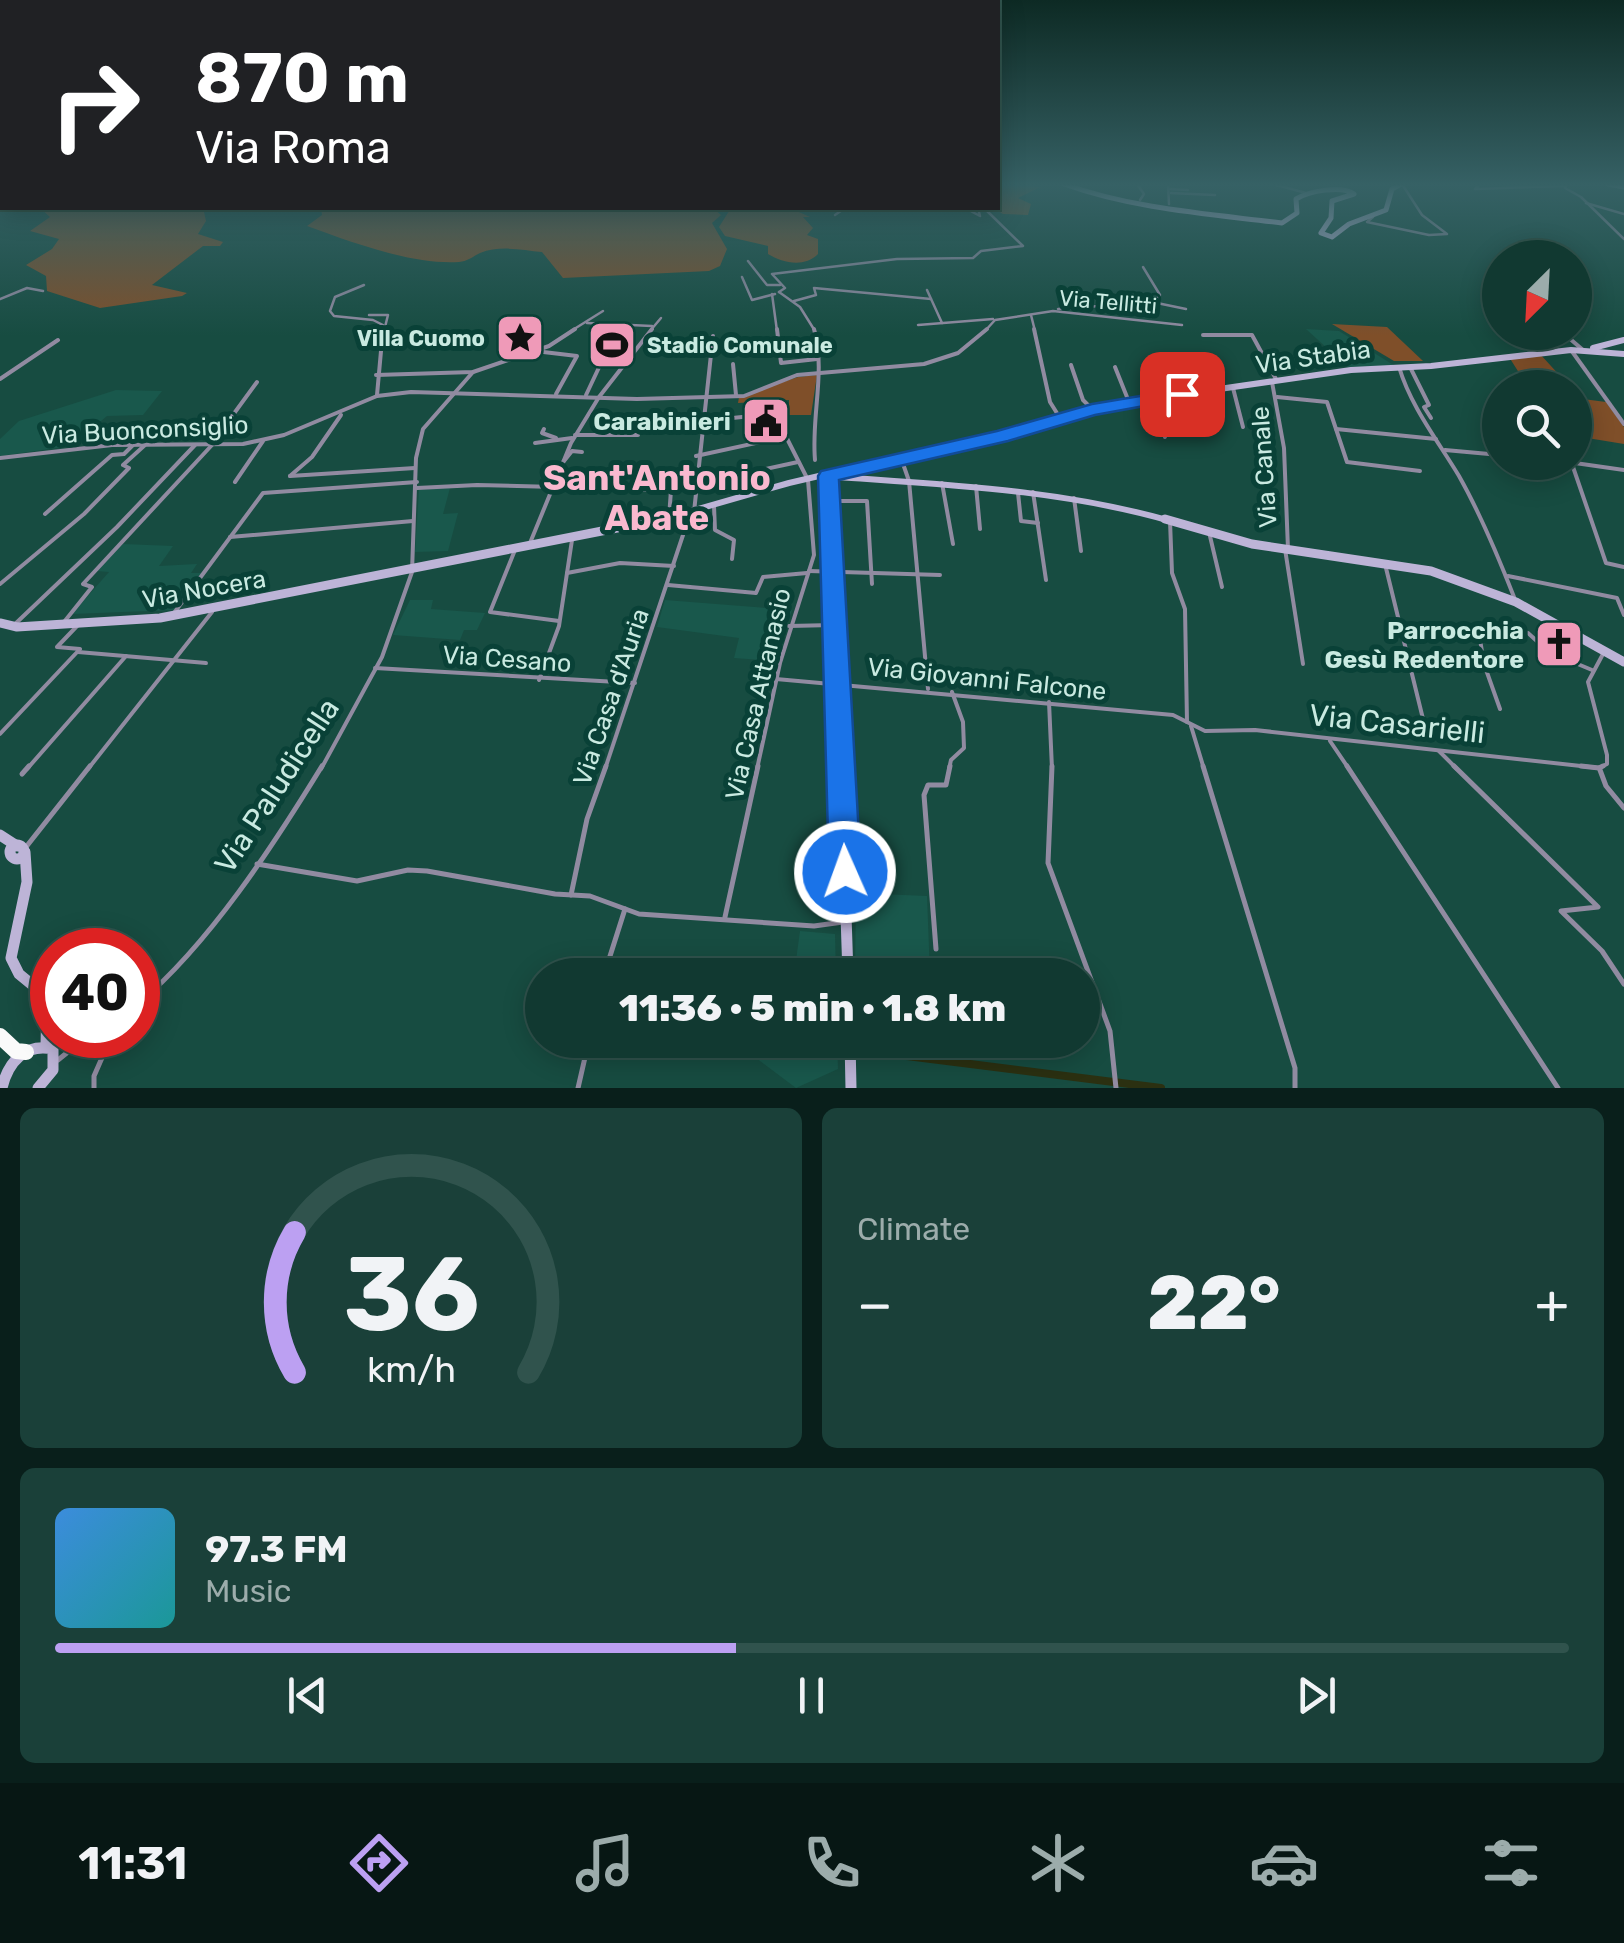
<!DOCTYPE html>
<meta charset="utf-8">
<style>
body{margin:0;font-family:Rubik,sans-serif;background:#1a4039;color:#f1f3f6;height:100vh;display:flex;flex-direction:column;font-size:38px;white-space:nowrap}
*{box-sizing:border-box;margin:0}
p{font-size:32px;color:#9cacab}
.icon{flex:none;width:55px;height:55px;fill:none;stroke:currentColor;stroke-width:2;stroke-linecap:round;stroke-linejoin:round}
.map{position:relative;height:1088px;overflow:hidden}
.side{display:flex;flex-direction:column;gap:20px;padding:20px;background:#091f1b;flex:1}
.side>*{flex:none}
.hud{position:absolute;left:0px;top:0px;width:1000px;height:210px;box-shadow:0 5px 25px #0003,0 0 0 2px #30534d;background:#202124;color:#fff;overflow:hidden}
.needle{width:65px;rotate:204deg}
.buttons{position:absolute;left:1482px;top:240px;display:grid;gap:20px}
.buttons a{display:grid;place-items:center;width:110px;height:110px;border-radius:50%;background:#113931;box-shadow:0 5px 25px #0003,0 0 0 2px #30534d;font-size:50px}
.speed{position:absolute;left:30px;top:928px;display:flex;gap:20px;font-size:50px;font-weight:700;text-align:center}
.speed>*{display:grid;place-content:center;width:130px;height:130px;border-radius:50%;background:#113931;box-shadow:0 5px 25px #0003,0 0 0 2px #30534d;line-height:1}
.speed .limit{border:15px solid #d22;background:#fff;color:#111}
.pin{position:absolute;display:grid;place-items:center;width:85px;height:85px;color:#fff;margin:-42px;border-radius:20px;box-shadow:0 5px 15px #0006}
.me{position:absolute;width:110px;margin:-55px;rotate:358deg;stroke-linejoin:round;filter:drop-shadow(0 0 8px #0008)}
.turn{display:flex;align-items:center;gap:35px;height:210px;padding:0 30px;font-size:45px}
.turn .icon{width:130px;height:130px;stroke-width:2.5}
.turn b{display:block;font-size:70px;line-height:85px}
.big{font-size:75px;font-weight:800;line-height:1.1}
.side .widget{flex:1;display:flex;flex-direction:column;justify-content:center;gap:15px;min-width:0;padding:0 35px;border-radius:15px;background:#1a4039}
.side .dial{align-items:center;gap:0}
.dial svg{height:260px;overflow:visible;fill:none;stroke:#30534d;stroke-width:7;stroke-linecap:round;text-anchor:middle}
.dial text{fill:#f1f3f6;stroke:none}
.song{display:flex;align-items:center;gap:30px}
.cover{width:120px;height:120px;border-radius:15px;background:linear-gradient(135deg,hsl(210 70% 55%),hsl(180 70% 35%))}
.played{height:10px;border-radius:5px;background:linear-gradient(90deg,#bca0f2 45%,#30534d 45%)}
.keys{display:flex;justify-content:space-around;direction:ltr}
.heat{display:flex;justify-content:space-between;align-items:center;font-size:55px;direction:ltr}
.side .tiles{flex:1;display:grid;gap:20px;grid-template-columns:1fr 1fr}
.widget:last-child{grid-column:span 2}
.trip{position:absolute;left:525px;top:958px;width:575px;height:100px;border-radius:50px;background:#113931;box-shadow:0 5px 25px #0003,0 0 0 2px #30534d;font-weight:800;line-height:100px;text-align:center}
.tabs{display:flex;height:160px;justify-content:space-around;align-items:center;background:#071714;color:#9cacab}
.tabs .icon{width:70px;height:70px}
.tabs .selected{color:#bca0f2}
.tabs b{font-size:45px;color:#f1f3f6}
.map>svg:first-child{display:block}
.built{fill:#19584c}
.green{fill:#7f4f29}
.lines{fill:none;stroke-linecap:round;stroke-linejoin:round}
.canal{stroke:#2b3011;stroke-width:8}
.street-far2{stroke:#918ba1;stroke-width:2.5}
.street-far1{stroke:#918ba1;stroke-width:4}
.street{stroke:#918ba1;stroke-width:5}
.secondary-far3{stroke:#bdb4d7;stroke-width:5}
.secondary-far2{stroke:#bdb4d7;stroke-width:6}
.secondary-far1{stroke:#bdb4d7;stroke-width:9}
.secondary{stroke:#bdb4d7;stroke-width:11}
.highway{stroke:#fafafa;stroke-width:16}
.route{fill:#1a73e8;stroke:#114b97;stroke-width:2.5}
.labels{text-anchor:middle;dominant-baseline:central;stroke-width:10;stroke-linejoin:round;paint-order:stroke}
.far-street-label{font-size:22px;fill:#c9eae1;stroke:#094137}
.far-poi-label{font-size:22px;font-weight:bold;fill:#c9eae1;stroke:#094137;text-anchor:end}
.street-label{font-size:25px;fill:#c9eae1;stroke:#094137}
.poi-label{font-size:25px;font-weight:bold;fill:#c9eae1;stroke:#094137;text-anchor:end}
.near-street-label{font-size:30px;fill:#c9eae1;stroke:#094137}
.district-label{font-size:35px;font-weight:bold;fill:#fab9cf;stroke:#094137}
</style>
<div class="map">
<svg width="1624" height="1088" viewBox="0 0 1624 1088">
<rect width="100%" height="100%" fill="#174c41"/>
<g class="built">
<polygon points="1306,329 1339,331 1395,366 1350,369"/>
<polygon points="116,390 162,391 143,415 107,416 71,446 0,456 0,439 19,421"/>
<polygon points="450,488 443,514 458,513 448,551 415,552 419,489"/>
<polygon points="123,544 173,546 159,566 197,564 191,573 202,573 175,610 72,614 109,572 97,571"/>
<polygon points="410,600 433,600 431,609 485,613 477,630 464,630 460,640 393,635"/>
<polygon points="665,600 792,610 775,661 734,658 739,638 657,627"/>
<polygon points="856,893 927,896 930,975 855,975"/>
<polygon points="800,931 835,934 836,975 794,975"/>
<polygon points="749,1040 837,1040 838,1069 796,1088 744,1049"/>
</g>
<g class="green">
<polygon points="998,184 1040,187 1018,198 1031,204 1028,215 1003,214 993,208 998,208"/>
<polygon points="40,208 212,208 204,212 206,221 198,234 223,242 220,246 203,246 152,285 187,293 182,296 100,308 47,291 46,276 26,265 52,249 59,239 30,231 50,217"/>
<path d="M321 208H713L721 215 712 223 727 249 720 266 709 271 563 278 542 252C522 250 500 245 480 253 472 257 468 261 459 262 412 265 351 242 307 226L322 215Z"/>
<path d="M731 208H790L810 217H803L813 228 807 235 818 239V254C804 268 783 263 768 254V246L725 236 719 227Z"/>
<polygon points="1332,324 1387,327 1423,361 1394,361"/>
<polygon points="1540,354 1562,378 1546,377 1552,387 1528,387 1509,357"/>
<polygon points="817,375 811,415 789,415 789,400 738,403 739,397 798,377"/>
<polygon points="1575,393 1583,399 1606,402 1624,427 1624,444 1575,436"/>
</g>
<g class="lines">
<polyline class="canal" points="899,1055 1161,1088"/>
<g class="street-far2">
<polyline points="1137,184 1144,194 1140,200"/>
<polyline points="1168,184 1169,204"/>
<polyline points="1273,184 1306,193"/>
<polyline points="1567,184 1565,188 1581,197 1624,239"/>
<polyline points="1478,186 1475,189 1564,186"/>
<polyline points="1170,189 1188,190"/>
<polyline points="1171,193 1215,195"/>
<polyline points="1586,203 1624,214"/>
<polyline points="835,215 845,208"/>
<polyline points="1373,217 1367,222 1429,235 1447,234 1422,215 1402,184"/>
<polyline points="748,261 767,285 780,285"/>
<polyline points="742,277 752,300 775,294"/>
<polyline points="364,285 335,297 330,311 334,316 373,320 383,325 382,331"/>
<polyline points="927,290 942,323"/>
<polyline points="779,292 785,288 772,274 897,259 973,258 981,251 1023,246 985,209 978,208 980,216 965,208"/>
<polyline points="779,292 800,307 815,331"/>
<polyline points="772,294 777,331"/>
<polyline points="0,299 27,288 43,291"/>
<polyline points="794,301 816,295 814,288 931,299"/>
<polyline points="1157,303 1186,309"/>
<polyline points="1058,309 1155,302 1160,295 1143,267"/>
<polyline points="369,315 388,315 384,331"/>
<polyline points="1031,315 1035,331"/>
<polyline points="587,323 652,326"/>
<polyline points="918,325 993,319"/>
<polyline points="571,331 603,311"/>
<polyline points="650,331 661,318"/>
<polyline points="985,331 995,320 1053,311 1182,325"/>
</g>
<g class="street-far1">
<polyline points="777,329 781,363 817,359"/>
<path d="M814 329C826 372 811 416 815 460"/>
<polyline points="1034,329 1050,402 1060,418"/>
<polyline points="1562,332 1583,350"/>
<polyline points="1203,335 1252,335 1277,381"/>
<polyline points="382,340 385,329"/>
<polyline points="1571,350 1624,424"/>
<polyline points="535,351 577,356 556,394"/>
<polyline points="733,364 736,395"/>
<polyline points="1071,365 1083,400 1093,410"/>
<polyline points="1115,367 1129,402"/>
<path d="M1399 367C1411 407 1438 441 1459 476 1481 515 1498 556 1514 597"/>
<polyline points="1410,367 1429,405 1424,407 1431,418"/>
<polyline points="376,375 473,372 549,346 575,329"/>
<polyline points="0,379 58,340"/>
<polyline points="1272,382 1284,448 1288,549"/>
<polyline points="1233,388 1243,427"/>
<polyline points="377,395 383,329"/>
<polyline points="586,395 602,361"/>
<polyline points="1277,397 1327,402 1347,462 1420,471"/>
<polyline points="1157,398 1165,437"/>
<polyline points="703,421 772,414"/>
<polyline points="544,429 542,433 556,438"/>
<polyline points="1336,429 1436,439"/>
<polyline points="575,435 638,435"/>
<polyline points="535,443 572,438"/>
<polyline points="211,445 257,382"/>
<polyline points="1445,450 1500,455"/>
<polyline points="696,456 784,437"/>
<polyline points="0,458 112,445 243,444 284,435 377,396 411,392 637,399 744,396 797,375 924,364 958,353 987,329"/>
<polyline points="901,458 909,481 928,689"/>
<polyline points="1548,462 1573,467"/>
<polyline points="1568,462 1624,470"/>
<polyline points="1572,464 1606,563 1624,567"/>
<polyline points="560,466 572,451 582,452"/>
<polyline points="757,472 767,489"/>
<polyline points="290,476 415,468"/>
<polyline points="290,476 312,457 341,415"/>
<polyline points="235,482 263,441"/>
<polyline points="942,483 953,544"/>
<polyline points="976,486 980,529"/>
<polyline points="417,488 477,485 669,490 798,462"/>
<polyline points="1033,492 1046,580"/>
<polyline points="1018,493 1021,521 1038,523"/>
<polyline points="1074,498 1081,551"/>
<polyline points="832,501 867,501 872,584"/>
<polyline points="714,506 715,530 734,540 732,559"/>
<polyline points="694,512 713,336"/>
<polyline points="45,514 112,455 124,454 133,445"/>
<polyline points="669,518 671,490"/>
<polyline points="1170,521 1172,573 1185,609 1187,722"/>
<polyline points="1209,532 1222,587"/>
<polyline points="230,537 413,521"/>
<polyline points="530,543 571,443 599,397 652,329"/>
<polyline points="1285,549 1303,664"/>
<polyline points="515,550 490,612 559,621"/>
<polyline points="1385,564 1424,723"/>
<polyline points="809,571 940,575"/>
<polyline points="567,573 620,563 674,566"/>
<polyline points="1508,576 1617,598 1624,615"/>
<polyline points="0,584 84,514 129,468 123,465 145,445"/>
<polyline points="668,585 756,593 763,577 807,573"/>
<polyline points="174,613 263,493 417,482"/>
<polyline points="64,622 92,587 83,584 212,445"/>
<polyline points="14,625 117,527 195,445"/>
<polyline points="789,626 833,625"/>
<polyline points="78,652 206,663"/>
<polyline points="375,668 635,683"/>
<polyline points="776,679 1173,715 1205,731 1255,730 1599,768"/>
<polyline points="539,680 559,626 572,540"/>
<polyline points="1049,702 1052,769"/>
<polyline points="1500,709 1484,664 1478,627 1528,633 1549,652 1592,670"/>
<polyline points="1191,726 1204,769"/>
<polyline points="0,734 80,649 57,647 78,625"/>
<polyline points="1330,741 1349,769"/>
<polyline points="1439,751 1457,769"/>
<polyline points="1599,768 1607,764 1607,755 1588,682 1603,654"/>
<polyline points="27,769 126,656"/>
<polyline points="88,769 212,612"/>
<polyline points="321,769 382,657 412,572 416,458 423,429 473,372"/>
<polyline points="605,769 690,514"/>
<polyline points="757,769 780,663 814,555 808,480 768,401"/>
<polyline points="949,769 951,760 964,748 963,722 952,692"/>
</g>
<g class="street">
<polyline points="1052,766 1048,863 1110,1031 1116,1088"/>
<polyline points="1203,766 1295,1068 1295,1088"/>
<polyline points="1347,766 1558,1088"/>
<polyline points="1454,766 1598,907 1561,911 1602,951 1624,984"/>
<polyline points="1581,766 1599,768"/>
<polyline points="1599,768 1603,766"/>
<polyline points="1600,770 1606,786 1624,808"/>
<polyline points="22,774 29,766"/>
<polyline points="26,847 90,766"/>
<polyline points="257,864 357,881 408,870 427,871 555,894 590,896 639,914 814,926 843,922"/>
<polyline points="571,895 587,819 606,766"/>
<polyline points="725,917 758,766"/>
<polyline points="936,949 924,795 928,785 946,785 950,766"/>
<polyline points="604,975 625,909"/>
<path d="M138 1004C210 943 273 846 322 766"/>
<polyline points="58,1060 89,1035"/>
<polyline points="94,1088 94,1076 112,1035"/>
<polyline points="578,1088 589,1040"/>
</g>
<g class="secondary-far3">
<path d="M1064 184C1133 209 1210 214 1282 223L1297 213 1296 199C1309 191 1342 185 1354 194L1332 201 1331 218 1321 233 1332 237 1349 224 1386 210 1392 189 1401 184"/>
<polyline points="1608,184 1624,187"/>
</g>
<g class="secondary-far2">
<polyline points="1593,348 1624,340"/>
<polyline points="828,475 831,522"/>
<path d="M838 477C952 485 1064 490 1174 522"/>
<polyline points="653,522 789,483 1143,400 1351,370 1431,366 1571,350 1624,354"/>
</g>
<g class="secondary-far1">
<polyline points="831,519 842,769"/>
<polyline points="1165,519 1252,544 1431,571 1516,602 1624,662"/>
<polyline points="0,623 17,627 160,618 663,519"/>
</g>
<g class="secondary">
<polyline points="841,766 848,975"/>
<polyline points="0,835 17,846"/>
<circle cx="17" cy="852" r="7"/>
<polyline points="25,852 27,882 11,958 19,974 47,997 46,1046"/>
<polyline points="850,1040 851,1088"/>
<path d="M2 1088C8 1062 25 1043 53 1049V1070L38 1088"/>
</g>
<polyline class="highway" points="0,1036 16,1051 26,1052"/>
</g>
<linearGradient id="sky" x2="0" y2="1"><stop stop-color="#0d2a24"/><stop offset="0.55" stop-color="#366165"/><stop offset="1" stop-color="#366165" stop-opacity="0"/></linearGradient>
<rect width="1624" height="336" fill="url(#sky)"/>
<polygon class="route" points="1182,389 1191,394 1188,398 1095,415 1008,441 839,480 861,872 856,882 845,887 834,882 829,872 818,476 821,471 997,431 1092,404"/>
<defs>
<g id="sight-square" transform="scale(2.5)"><rect x="-9" y="-9" width="18" height="18" rx="4" fill="#ef9ab8" stroke="#094137"/><path d="M0-6L1.8-2.2L6-1.7L2.9 1.2L3.7 5.4L0 3.3L-3.7 5.4L-2.9 1.2L-6-1.7L-1.8-2.2Z" fill="#111"/></g>
<g id="stadium-square" transform="scale(2.5)"><rect x="-9" y="-9" width="18" height="18" rx="4" fill="#ef9ab8" stroke="#094137"/><path d="M0-5a6.5 5 0 1 0 0 10a6.5 5 0 1 0 0-10ZM-3.5-1.8h7v3.6h-7Z" fill="#111"/></g>
<g id="civic-square" transform="scale(2.5)"><rect x="-9" y="-9" width="18" height="18" rx="4" fill="#ef9ab8" stroke="#094137"/><path d="M-.6-6.5H3V-4.5H.6V-3L4-1V1h2V6H-6V1h2V-1L-.6-3ZM-1.2 2.5V6h2.4V2.5Z" fill="#111"/></g>
<g id="church-square" transform="scale(2.5)"><rect x="-9" y="-9" width="18" height="18" rx="4" fill="#ef9ab8" stroke="#094137"/><path d="M-1.2-6h2.4v3.5h3.3v2.4h-3.3V6h-2.4V-.1h-3.3v-2.4h3.3Z" fill="#111"/></g>
</defs>
<g fill-rule="evenodd">
<use href="#sight-square" x="520" y="338"/>
<use href="#stadium-square" x="612" y="345"/>
<use href="#civic-square" x="766" y="421"/>
<use href="#church-square" x="1559" y="644"/>
</g>
<g class="labels">
<g class="far-street-label">
<text transform="translate(1108 302) rotate(5)">Via Tellitti</text>
</g>
<g class="far-poi-label">
<text x="485" y="338">Villa Cuomo</text>
<text x="647" y="345" text-anchor="start">Stadio Comunale</text>
</g>
<g class="street-label">
<text transform="translate(1313 357) rotate(-8)">Via Stabia</text>
<text transform="translate(145 430) rotate(-3)">Via Buonconsiglio</text>
<text transform="translate(1264 467) rotate(-94)">Via Canale</text>
<text transform="translate(204 589) rotate(-10)">Via Nocera</text>
<text transform="translate(507 659) rotate(4)">Via Cesano</text>
<text transform="translate(987 679) rotate(6)">Via Giovanni Falcone</text>
<text transform="translate(758 694) rotate(-77)">Via Casa Attanasio</text>
<text transform="translate(611 697) rotate(-71)">Via Casa d'Auria</text>
</g>
<g class="poi-label">
<text x="731" y="421">Carabinieri</text>
<text x="1524" y="630">Parrocchia<tspan x="1524" dy="29">Gesù Redentore</tspan></text>
</g>
<g class="near-street-label">
<text transform="translate(1397 724) rotate(6)">Via Casarielli</text>
<text transform="translate(277 786) rotate(-57)">Via Paludicella</text>
</g>
<g class="district-label">
<text x="657" y="478">Sant'Antonio<tspan x="657" dy="40">Abate</tspan></text>
</g>
</g>
</svg>
<div class="buttons">
<a><svg class="needle" viewBox="-14 -14 28 28"><path d="M0-13l5 13h-10z" fill="#e53935"/><path d="M0 13l5-13h-10z" fill="#9cacab"/></svg></a>
<a><svg class="icon" aria-label="search" viewBox="0 0 24 24"><circle cx="10" cy="10" r="6"/><path d="M15 15l6 6"/></svg></a>
</div>
<div class="speed"><div class="limit">40</div></div>
<div class="pin" style="left:1182px;top:394px;background:#d93025"><svg class="icon" aria-label="arrive" viewBox="0 0 24 24"><path d="M6 21V4h12l-3 4 3 4H6"/></svg></div>
<svg class="me" style="left:845px;top:872px" viewBox="-20 -20 40 40"><circle r="17" fill="#1a73e8" stroke="#fff" stroke-width="3"/><path d="M0-11L8 9 0 5-8 9z" fill="#fff"/></svg>
<div class="trip">11:36 · 5 min · 1.8 km</div>
<div class="hud">
<div class="turn"><svg class="icon" aria-label="right" viewBox="0 0 24 24"><path d="M7 20v-9h11M14 6l5 5-5 5"/></svg><div><b>870 m</b>Via Roma</div></div>
</div>
</div>
<section class="side">
<div class="tiles">
<div class="widget dial"><svg viewBox="0 0 100 80">
<path d="M14 69A42 42 0 1 1 86 69"/>
<path d="M14 69A42 42 0 0 1 14 26" stroke="#bca0f2"/>
<text x="50" y="56" font-size="32" font-weight="700">36</text>
<text x="50" y="72" font-size="11">km/h</text>
</svg></div>
<div class="widget"><p>Climate</p>
<div class="heat"><a>−</a><b class="big">22°</b><a>+</a></div>
</div>
<div class="widget">
<div class="song"><i class="cover"></i><div><b>97.3 FM</b><p>Music</p></div></div>
<div class="played"></div>
<div class="keys"><svg class="icon" aria-label="previous" viewBox="0 0 24 24"><path d="M18 5L8 12l10 7zM5 5v14"/></svg><svg class="icon" aria-label="pause" viewBox="0 0 24 24"><path d="M8 5v14M16 5v14"/></svg><svg class="icon" aria-label="next" viewBox="0 0 24 24"><path d="M6 5l10 7-10 7zM19 5v14"/></svg></div>
</div>
</div>
</section>
<nav class="tabs">
<b>11:31</b>
<svg class="icon selected" aria-label="directions" viewBox="0 0 24 24"><path d="M12 3l9 9-9 9-9-9zM9 14v-3h6M13 9l2 2-2 2"/></svg>
<svg class="icon" aria-label="music" viewBox="0 0 24 24"><path d="M9 18V5l10-2v13"/><circle cx="6" cy="18" r="3"/><circle cx="16" cy="16" r="3"/></svg>
<svg class="icon" aria-label="phone" viewBox="0 0 24 24"><path d="M5 4h4l2 5-3 2q2 4 5 5l2-3 5 2v4C11 20 4 13 5 4z"/></svg>
<svg class="icon" aria-label="climate" viewBox="0 0 24 24"><path d="M12 3v18M4 7l16 10M4 17L20 7"/></svg>
<svg class="icon" aria-label="car" viewBox="0 0 24 24"><path d="M5 17H2v-5l4-1 3-4h7l3 4 3 1v5h-3M9 17h6M6 11h13"/><circle cx="7" cy="17" r="2"/><circle cx="17" cy="17" r="2"/></svg>
<svg class="icon" aria-label="filters" viewBox="0 0 24 24"><path d="M4 7h16M4 17h16"/><circle cx="9" cy="7" r="2"/><circle cx="15" cy="17" r="2"/></svg>
</nav>
